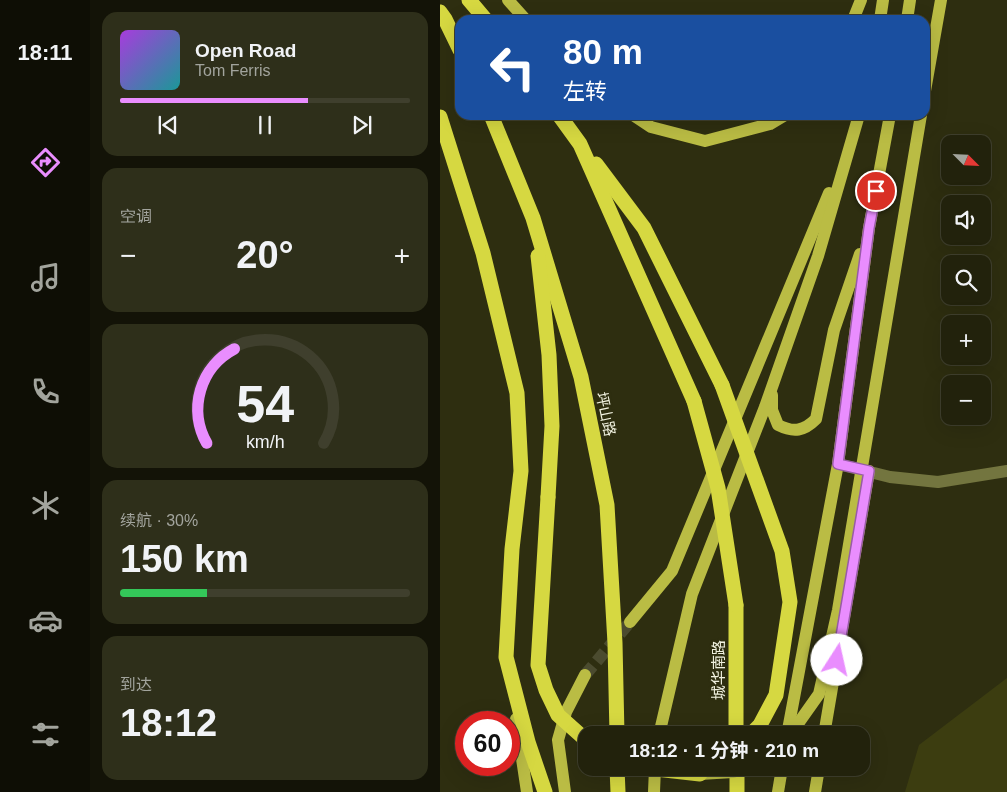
<!DOCTYPE html>
<html lang="zh">
<meta charset="utf-8">
<style>
body{margin:0;font-family:Arial,"Noto Sans SC",sans-serif;background:#2e2f1a;color:#f1f3f6;height:100vh;display:flex;flex-direction:column;font-size:19px;white-space:nowrap}
*{box-sizing:border-box;margin:0}
p{font-size:16px;color:#a2a49d}
.icon{flex:none;width:28px;height:28px;fill:none;stroke:currentColor;stroke-width:2;stroke-linecap:round;stroke-linejoin:round}
.map{position:relative;flex:1;overflow:hidden}
.sheet{display:flex;flex-direction:column;gap:12px;padding:12px;background:#131307;width:350px}
.sheet>*{flex:none}
.top-card{position:absolute;left:15px;top:15px;width:475px;height:105px;border-radius:15px;box-shadow:0 5px 20px #0002,0 0 0 1px #3f3f2d;background:#1a4fa0;color:#fff;overflow:hidden}
.needle{width:32px;rotate:114deg}
.fabs{position:absolute;left:501px;top:135px;display:grid;gap:10px}
.fabs a{display:grid;place-items:center;width:50px;height:50px;border-radius:10px;background:#22220c;box-shadow:0 5px 20px #0002,0 0 0 1px #3f3f2d;font-size:25px}
.speed{position:absolute;left:15px;top:711px;display:flex;gap:10px;font-size:25px;font-weight:700;text-align:center}
.speed>*{display:grid;place-content:center;width:65px;height:65px;border-radius:50%;background:#22220c;box-shadow:0 5px 20px #0002,0 0 0 1px #3f3f2d;line-height:1}
.speed .limit{border:8px solid #d22;background:#fff;color:#111}
.pin{position:absolute;display:grid;place-items:center;width:42px;height:42px;color:#fff;margin:-21px;border:2px solid #fff;border-radius:50%;box-shadow:0 1px 5px #0007}
.me{position:absolute;width:55px;margin:-28px;rotate:10deg;stroke-linejoin:round;filter:drop-shadow(0 0 4px #0008)}
.turn{display:flex;align-items:center;gap:18px;height:105px;padding:0 25px;font-size:22px}
.turn .icon{width:65px;height:65px;stroke-width:2.5}
.turn b{display:block;font-size:35px;line-height:42px}
.big{font-size:38px;font-weight:700;line-height:1.1}
.sheet .widget{flex:1;display:flex;flex-direction:column;justify-content:center;gap:8px;min-width:0;padding:0 18px;border-radius:15px;background:#2e2f1a}
.sheet .dial{align-items:center;gap:0}
.dial svg{height:130px;overflow:visible;fill:none;stroke:#3f3f2d;stroke-width:7;stroke-linecap:round;text-anchor:middle}
.dial text{fill:#f1f3f6;stroke:none}
.song{display:flex;align-items:center;gap:15px}
.cover{width:60px;height:60px;border-radius:8px;background:linear-gradient(135deg,hsl(280 70% 55%),hsl(180 70% 35%))}
.played{height:5px;border-radius:2px;background:linear-gradient(90deg,#e98dfe 65%,#3f3f2d 65%)}
.keys{display:flex;justify-content:space-around;direction:ltr}
.heat{display:flex;justify-content:space-between;align-items:center;font-size:28px;direction:ltr}
.charge{height:8px;border-radius:4px;background:linear-gradient(90deg,#34c759 30%,#3f3f2d 0)}
.trip{position:absolute;left:138px;top:726px;width:292px;height:50px;border-radius:15px;background:#22220c;box-shadow:0 5px 20px #0002,0 0 0 1px #3f3f2d;font-weight:700;line-height:50px;text-align:center}
main{display:flex;flex:1;min-height:0}
.menu{display:flex;flex-direction:column;width:90px;justify-content:space-around;align-items:center;background:#0e0e05;color:#a2a49d}
.menu .icon{width:35px;height:35px}
.menu .active{color:#e98dfe}
.menu b{font-size:22px;color:#f1f3f6}
.map>svg:first-child{display:block}
.green{fill:#3c3d10}
.lines{fill:none;stroke-linecap:round;stroke-linejoin:round}
.major-tunnel{stroke:#4b4b2f;stroke-width:12;stroke-dasharray:12 6;stroke-linecap:butt}
.minor{stroke:#73753f;stroke-width:12}
.major{stroke:#babc44;stroke-width:12}
.highway{stroke:#d6d841;stroke-width:15}
.major-bridge{stroke:#babc44;stroke-width:12}
.highway-bridge{stroke:#d6d841;stroke-width:15}
.route-casing{stroke:#975ca5;stroke-width:12}
.route{stroke:#e98dfe;stroke-width:9}
.labels{text-anchor:middle;dominant-baseline:central;stroke-width:5;stroke-linejoin:round;paint-order:stroke}
.street-label{font-size:15px;fill:#f0f1df;stroke:#2e2e10}
</style>
<main>
<nav class="menu">
<b>18:11</b>
<svg class="icon active" aria-label="directions" viewBox="0 0 24 24"><path d="M12 3l9 9-9 9-9-9zM9 14v-3h6M13 9l2 2-2 2"/></svg>
<svg class="icon" aria-label="music" viewBox="0 0 24 24"><path d="M9 18V5l10-2v13"/><circle cx="6" cy="18" r="3"/><circle cx="16" cy="16" r="3"/></svg>
<svg class="icon" aria-label="phone" viewBox="0 0 24 24"><path d="M5 4h4l2 5-3 2q2 4 5 5l2-3 5 2v4C11 20 4 13 5 4z"/></svg>
<svg class="icon" aria-label="climate" viewBox="0 0 24 24"><path d="M12 3v18M4 7l16 10M4 17L20 7"/></svg>
<svg class="icon" aria-label="car" viewBox="0 0 24 24"><path d="M5 17H2v-5l4-1 3-4h7l3 4 3 1v5h-3M9 17h6M6 11h13"/><circle cx="7" cy="17" r="2"/><circle cx="17" cy="17" r="2"/></svg>
<svg class="icon" aria-label="filters" viewBox="0 0 24 24"><path d="M4 7h16M4 17h16"/><circle cx="9" cy="7" r="2"/><circle cx="15" cy="17" r="2"/></svg>
</nav>
<section class="sheet">
<div class="widget">
<div class="song"><i class="cover"></i><div><b>Open Road</b><p>Tom Ferris</p></div></div>
<div class="played"></div>
<div class="keys"><svg class="icon" aria-label="previous" viewBox="0 0 24 24"><path d="M18 5L8 12l10 7zM5 5v14"/></svg><svg class="icon" aria-label="pause" viewBox="0 0 24 24"><path d="M8 5v14M16 5v14"/></svg><svg class="icon" aria-label="next" viewBox="0 0 24 24"><path d="M6 5l10 7-10 7zM19 5v14"/></svg></div>
</div>
<div class="widget"><p>空调</p>
<div class="heat"><a>−</a><b class="big">20°</b><a>+</a></div>
</div>
<div class="widget dial"><svg viewBox="0 0 100 80">
<path d="M14 69A42 42 0 1 1 86 69"/>
<path d="M14 69A42 42 0 0 1 31 11" stroke="#e98dfe"/>
<text x="50" y="56" font-size="32" font-weight="700">54</text>
<text x="50" y="72" font-size="11">km/h</text>
</svg></div>
<div class="widget"><p>续航 · 30%</p><b class="big">150 km</b><div class="charge"></div></div>
<div class="widget"><p>到达</p><b class="big">18:12</b></div>
</section>
<div class="map">
<svg width="567" height="792" viewBox="0 0 567 792">
<rect width="100%" height="100%" fill="#2e2e10"/>
<polygon class="green" points="567,678 567,792 465,792 479,745"/>
<g class="lines">
<polyline class="major-tunnel" points="145,675 190,622"/>
<polyline class="minor" points="398,464 450,477 498,482 567,471"/>
<g class="major">
<polyline points="68,0 86,20"/>
<polyline points="413,20 421,0"/>
<polyline points="440,20 443,0"/>
<polyline points="467,20 470,0"/>
<polyline points="485,91 501,0"/>
<polyline points="193,115 211,127 265,141 330,124 345,115"/>
<path d="M332 395V410L338 425C354 433 364 431 376 419L394 330 420 254"/>
<polyline points="190,622 232,571 389,193"/>
<polyline points="76,719 87,792"/>
<polyline points="219,735 252,594 325,407 378,256 419,115"/>
<polyline points="347,735 398,464 429,228 450,115"/>
<polyline points="384,735 429,471"/>
<polyline points="125,792 118,740 126,712 145,675"/>
<polyline points="214,792 215,768"/>
<polyline points="338,792 342,768"/>
<polyline points="375,792 379,768"/>
</g>
<g class="highway">
<polyline points="29,0 46,20"/>
<polyline points="0,12 5,19 20,50"/>
<polyline points="51,115 93,218 141,377 167,505 175,643 177,735"/>
<polyline points="119,115 140,144 254,401"/>
<polyline points="0,117 43,253 77,393 81,471 72,549 66,657 88,742 105,792"/>
<polyline points="156,164 204,228 282,385"/>
<polyline points="98,256 109,355 112,426 108,497"/>
<polyline points="296,605 296,735"/>
<polyline points="177,768 178,792"/>
<polyline points="297,768 297,792"/>
</g>
<g class="major-bridge">
<polyline points="350,735 379,694 398,610 481,115"/>
<polyline points="260,774 293,772 302,768"/>
</g>
<g class="highway-bridge">
<polyline points="282,385 342,551 350,602 336,695 320,725 310,735"/>
<polyline points="254,401 278,488 296,605"/>
<polyline points="108,497 98,665 106,690 118,715 146,740"/>
<polyline points="207,768 260,774"/>
</g>
</g>
<g class="lines">
<g class="route-casing">
<polyline id="route" points="397,660 429,471 398,464 429,228 436,191"/>
</g>
<use href="#route" class="route"/>
</g>
<g class="labels">
<g class="street-label">
<text transform="translate(166 414) rotate(78)">坪山路</text>
<text transform="translate(278 670) rotate(-90)">城华南路</text>
</g>
</g>
</svg>
<div class="fabs">
<a><svg class="needle" viewBox="-14 -14 28 28"><path d="M0-13l5 13h-10z" fill="#e53935"/><path d="M0 13l5-13h-10z" fill="#a2a49d"/></svg></a>
<a><svg class="icon" aria-label="sound" viewBox="0 0 24 24"><path d="M4 9h4l5-4v14l-5-4H4zM17 9q2 3 0 6"/></svg></a>
<a><svg class="icon" aria-label="search" viewBox="0 0 24 24"><circle cx="10" cy="10" r="6"/><path d="M15 15l6 6"/></svg></a>
<a>+</a>
<a>−</a>
</div>
<div class="speed"><div class="limit">60</div></div>
<div class="pin" style="left:436px;top:191px;background:#d93025"><svg class="icon" aria-label="arrive" viewBox="0 0 24 24"><path d="M6 21V4h12l-3 4 3 4H6"/></svg></div>
<svg class="me" style="left:397px;top:660px" viewBox="-20 -20 40 40"><circle r="19" fill="#fff"/><path d="M0-13L10 11 0 6-10 11z" fill="#e98dfe"/></svg>
<div class="trip">18:12 · 1 分钟 · 210 m</div>
<div class="top-card">
<div class="turn"><svg class="icon" aria-label="left" viewBox="0 0 24 24"><path d="M17 20v-9H6M10 6l-5 5 5 5"/></svg><div><b>80 m</b>左转</div></div>
</div>
</div>
</main>
